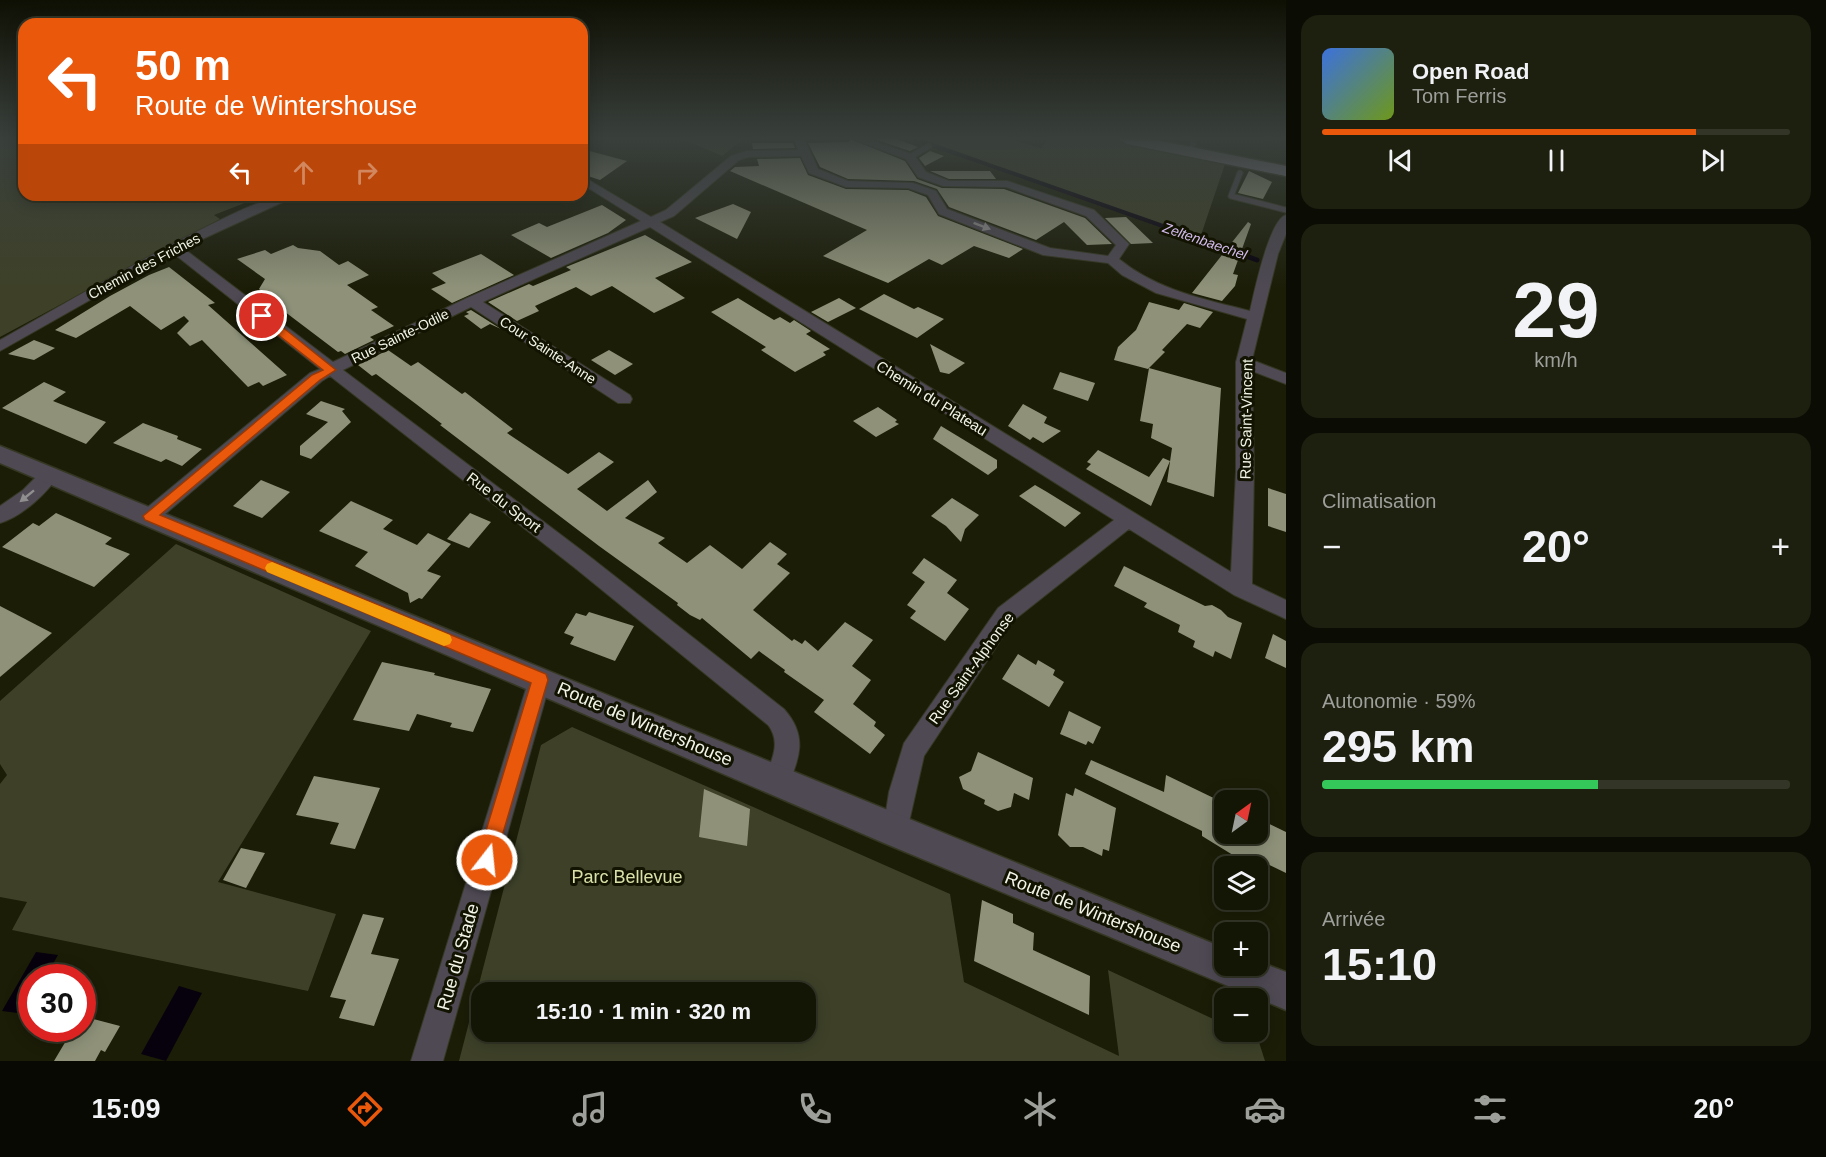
<!DOCTYPE html>
<html lang="fr">
<meta charset="utf-8">
<style>
body{margin:0;font-family:Helvetica,sans-serif;background:#1d1f0f;color:#f1f3f6;height:100vh;display:flex;flex-direction:column;font-size:22px;white-space:nowrap}
*{box-sizing:border-box;margin:0}
p{font-size:20px;color:#9d9f9a}
.icon{flex:none;width:33px;height:33px;fill:none;stroke:currentColor;stroke-width:2;stroke-linecap:round;stroke-linejoin:round}
.map{position:relative;flex:1;overflow:hidden}
.side{display:flex;flex-direction:column;gap:15px;padding:15px;background:#0b0c03;width:540px}
.side>*{flex:none}
.banner{position:absolute;left:18px;top:18px;width:570px;height:183px;border-radius:18px;box-shadow:0 3px 15px #0003,0 0 0 2px #333527;background:#ea580c;color:#fff;overflow:hidden}
.needle{width:39px;rotate:33deg}
.controls{position:absolute;left:1214px;top:790px;display:grid;gap:12px}
.controls a{display:grid;place-items:center;width:54px;height:54px;border-radius:12px;background:#141605;box-shadow:0 3px 15px #0003,0 0 0 2px #333527;font-size:30px}
.speed{position:absolute;left:18px;top:964px;display:flex;gap:12px;font-size:30px;font-weight:700;text-align:center}
.speed>*{display:grid;place-content:center;width:78px;height:78px;border-radius:50%;background:#141605;box-shadow:0 3px 15px #0003,0 0 0 2px #333527;line-height:1}
.speed .limit{border:9px solid #d22;background:#fff;color:#111}
.pin{position:absolute;display:grid;place-items:center;width:51px;height:51px;color:#fff;margin:-26px;border:3px solid #fff;border-radius:50%;box-shadow:0 2px 6px #0007}
.me{position:absolute;width:66px;margin:-33px;rotate:16deg;stroke-linejoin:round;filter:drop-shadow(0 0 4px #0008)}
.turn{display:flex;align-items:center;gap:21px;height:126px;padding:0 18px;font-size:27px}
.turn .icon{width:78px;height:78px;stroke-width:2.5}
.turn b{display:block;font-size:42px;line-height:51px}
.lanes{display:flex;align-items:center;height:57px;padding:0 18px;background:#0003;justify-content:center;gap:30px;direction:ltr}
.lanes .off{opacity:.35}
.big{font-size:45px;font-weight:700;line-height:1.1}
.side .widget{flex:1;display:flex;flex-direction:column;justify-content:center;gap:9px;min-width:0;padding:0 21px;border-radius:18px;background:#1d1f0f}
.side .dial{align-items:center;gap:0}
.dial b{font-size:78px;line-height:1}
.song{display:flex;align-items:center;gap:18px}
.cover{width:72px;height:72px;border-radius:9px;background:linear-gradient(135deg,hsl(220 70% 55%),hsl(80 70% 35%))}
.played{height:6px;border-radius:3px;background:linear-gradient(90deg,#ea580c 80%,#333527 80%)}
.keys{display:flex;justify-content:space-around;direction:ltr}
.heat{display:flex;justify-content:space-between;align-items:center;font-size:33px;direction:ltr}
.charge{height:9px;border-radius:4px;background:linear-gradient(90deg,#34c759 59%,#333527 0)}
.trip{position:absolute;left:471px;top:982px;width:345px;height:60px;border-radius:18px;background:#141605;box-shadow:0 3px 15px #0003,0 0 0 2px #333527;font-weight:700;line-height:60px;text-align:center}
.tabs{display:flex;height:96px;justify-content:space-around;align-items:center;background:#080902;color:#9d9f9a}
.tabs .icon{width:42px;height:42px}
.tabs .active{color:#ea580c}
.tabs b{font-size:27px;color:#f1f3f6}
main{display:flex;flex:1;min-height:0}
.map>svg:first-child{display:block}
.green{fill:#3e4128;fill-rule:evenodd}
.water{fill:#07010e}
.lines{fill:none;stroke-linecap:round;stroke-linejoin:round}
.stream-far1{stroke:#07010e;stroke-width:4}
.stream{stroke:#07010e;stroke-width:5}
.building{fill:#8f9279}
.service-casing{stroke:#353722;stroke-width:7}
.minor-casing{stroke:#353722;stroke-width:2}
.tertiary-casing{stroke:#353722;stroke-width:3}
.primary-casing{stroke:#353722;stroke-width:3}
.service{stroke:#4e4953;stroke-width:5}
.minor{fill:#4e4953;fill-rule:evenodd}
.tertiary{fill:#4e4953;fill-rule:evenodd}
.primary{fill:#81788c;fill-rule:evenodd}
.oneway{fill:#908e8e}
.route{fill:#ea580c;stroke:#983908;stroke-width:1.5}
.slow{fill:#f59e0b}
.labels{text-anchor:middle;dominant-baseline:central;stroke-width:6;stroke-linejoin:round;paint-order:stroke}
.far-water-label{font-size:14px;font-style:italic;fill:#d3bbed;stroke:#121301}
.far-street-label{font-size:14px;fill:#f2f5e7;stroke:#121301}
.street-label{font-size:15px;fill:#f2f5e7;stroke:#121301}
.near-street-label{font-size:18px;fill:#f2f5e7;stroke:#121301}
.near-park-label{font-size:18px;fill:#d9e0a8;stroke:#121301}
</style>
<main>
<div class="map">
<svg width="1286" height="1061" viewBox="0 0 1286 1061">
<rect width="100%" height="100%" fill="#1b1d07"/>
<g class="green">
<polygon points="0,139 24,139 24,195 277,195 265,199 260,197 214,215 220,219 0,337"/>
<polygon points="683,139 743,139 722,156"/>
<polygon points="913,139 1009,139 1041,148 1049,139 1112,139 1241,167 1225,164 1200,238"/>
<polygon points="176,544 371,631 218,882 336,914 308,991 12,930 27,902 0,897 0,784 7,775 0,764 0,701"/>
<path d="M572 727 950 894 964 982 1119 1056 1108 970 1224 1024V1032H1242L1258 1039 1265 1061H459L541 745ZM482 993H806V1032H482Z"/>
</g>
<g class="water">
<polygon points="36,952 58,955 45,978 32,978 31,1003 26,1014 2,1011"/>
<polygon points="179,986 202,993 166,1061 141,1054"/>
</g>
<g class="lines">
<polyline class="stream-far1" points="915,139 1234,251"/>
<polyline class="stream" points="1230,250 1257,260"/>
</g>
<g class="building">
<polygon points="850,139 905,161 917,179 942,188 1004,189 1085,218 1112,244 1087,245 1064,222 1036,240 949,207 937,189 914,181 848,179 820,167 808,143 849,142"/>
<polygon points="874,139 896,139 918,147 910,151"/>
<polygon points="752,143 793,143 795,148 753,149"/>
<polygon points="582,149 627,161 600,180 582,174"/>
<polygon points="930,151 944,156 925,166 919,158"/>
<polygon points="800,158 808,175 846,189 908,190 926,197 938,216 1023,249 1009,258 974,246 942,265 929,259 888,283 823,256 867,230 730,171 735,167 759,166 757,159"/>
<polygon points="930,171 990,171 996,179 949,179"/>
<polygon points="1249,171 1272,182 1263,199 1238,193"/>
<polygon points="733,204 751,212 737,239 695,218"/>
<polygon points="602,205 626,220 608,233 551,258 511,235 539,223 547,227"/>
<polygon points="1126,217 1153,243 1131,244 1105,218"/>
<polygon points="1248,222 1251,224 1233,274 1238,275 1235,286 1222,301 1192,293"/>
<polygon points="645,235 692,262 655,278 685,298 654,313 612,286 591,296 576,287 535,306 539,311 517,321 488,302 529,284 533,286 571,270 566,267"/>
<polygon points="293,245 298,248 320,251 339,265 348,261 369,275 347,285 378,307 371,310 394,326 370,337 374,340 345,354 341,351 338,352 260,293 261,291 259,289 265,279 237,259 265,250 271,254"/>
<polygon points="481,254 514,275 452,303 431,289 446,283 432,273"/>
<polygon points="169,267 215,303 208,305 287,375 263,386 259,382 248,387 202,340 190,346 177,333 189,321 184,316 161,330 130,306 76,338 55,330 110,296 149,275"/>
<polygon points="884,294 914,309 918,307 944,319 917,338 859,309"/>
<polygon points="738,298 774,320 780,317 790,323 794,320 811,331 806,334 830,349 823,352 826,355 795,372 761,350 766,347 711,312"/>
<polygon points="839,298 856,308 828,322 811,312"/>
<polygon points="1149,302 1179,310 1184,303 1213,312 1200,328 1187,324 1162,350 1165,352 1148,369 1114,360 1118,347 1136,330"/>
<polygon points="471,310 501,329 490,324 481,329 464,316 469,314 466,312"/>
<polygon points="34,340 55,348 34,360 8,354"/>
<polygon points="930,344 965,363 949,374 940,372"/>
<polygon points="388,350 411,366 418,362 462,394 465,392 513,429 507,433 568,474 599,452 614,462 577,489 607,511 648,480 657,492 625,518 665,538 658,543 687,563 710,545 742,569 770,542 787,554 777,564 790,573 753,610 792,641 794,639 802,644 805,640 818,651 845,622 873,640 852,666 871,680 853,704 876,722 874,726 885,735 870,754 814,712 824,700 784,672 785,670 759,651 751,659 702,618 700,620 690,615 677,605 678,603 599,546 440,425 442,424 416,404 376,374 372,376 358,365"/>
<polygon points="609,350 633,364 615,375 591,360"/>
<polygon points="1149,368 1221,388 1214,497 1167,482 1172,448 1151,438 1153,424 1140,421"/>
<polygon points="1060,372 1095,383 1088,401 1053,389"/>
<polygon points="44,382 66,392 53,401 106,422 86,444 2,408"/>
<polygon points="321,401 345,409 342,411 351,422 311,459 300,455 300,446 328,422 306,414"/>
<polygon points="1023,404 1047,417 1044,423 1061,431 1043,443 1033,437 1030,440 1008,426"/>
<polygon points="878,407 897,420 895,422 899,424 876,437 853,421"/>
<polygon points="143,423 178,436 177,439 202,449 182,466 166,459 161,462 113,443"/>
<polygon points="941,426 997,460 997,468 988,475 933,439"/>
<polygon points="1098,450 1149,477 1163,458 1170,461 1151,506 1086,469 1091,464 1087,462"/>
<polygon points="261,480 290,492 262,518 233,506"/>
<polygon points="1035,485 1047,492 1081,513 1065,527 1019,496"/>
<polygon points="1268,488 1286,494 1286,532 1268,526"/>
<polygon points="952,498 979,515 965,529 961,542 946,526 931,516"/>
<polygon points="351,501 393,520 383,529 417,545 428,533 451,544 427,571 441,576 422,599 419,598 410,603 408,593 355,566 368,552 319,531"/>
<polygon points="56,513 112,538 105,544 130,554 94,587 2,547 33,523 39,526"/>
<polygon points="470,513 491,522 469,548 447,539"/>
<polygon points="924,558 957,580 947,593 969,609 945,641 910,618 916,611 907,605 925,582 912,573"/>
<polygon points="1124,566 1205,606 1212,605 1221,610 1228,617 1242,623 1231,659 1215,651 1213,657 1193,647 1195,641 1178,632 1180,625 1144,607 1147,603 1114,586"/>
<polygon points="0,606 52,633 0,677"/>
<polygon points="589,612 634,626 615,661 570,644 574,637 564,633 576,613 586,616"/>
<polygon points="1273,634 1286,641 1286,668 1265,658"/>
<polygon points="1018,654 1036,665 1038,660 1055,670 1053,675 1064,682 1049,707 1002,679"/>
<polygon points="382,662 435,673 434,675 491,689 473,732 450,727 452,723 417,714 409,731 353,720"/>
<polygon points="1069,711 1101,727 1093,744 1088,741 1086,745 1060,734"/>
<polygon points="978,752 1033,778 1029,800 1014,793 1011,807 998,811 984,804 985,800 963,789 959,777 971,771"/>
<polygon points="1091,760 1164,792 1166,775 1224,803 1224,834 1257,834 1257,818 1286,832 1286,873 1263,862 1262,867 1242,856 1241,860 1202,836 1202,831 1085,774"/>
<polygon points="314,776 380,788 355,849 330,844 339,823 296,815"/>
<polygon points="1075,788 1116,808 1109,851 1103,849 1102,856 1083,847 1070,847 1058,835 1066,793 1073,796"/>
<polygon points="704,789 750,809 747,846 699,837"/>
<polygon points="241,848 265,853 246,888 223,880"/>
<polygon points="982,900 1013,914 1013,923 1034,933 1033,950 1090,976 1089,1015 974,961"/>
<polygon points="363,914 384,918 371,954 399,959 374,1026 339,1018 346,1000 330,997"/>
<polygon points="82,1016 120,1026 105,1052 101,1050 95,1061 54,1061 73,1029 82,1029"/>
</g>
<g class="lines">
<g class="service-casing">
<g id="service">
<polyline points="1191,152 1194,139"/>
<polyline points="910,157 929,146"/>
<polyline points="1240,173 1231,196 1286,210"/>
</g>
</g>
<g class="minor-casing">
<g id="minor">
<path d="M794 139H804L818 169 848 181 913 183 936 191 947 209 1050 248 1108 256 1116 245 1086 216 1006 187 943 186 918 177 906 159 852 139H867L914 155 926 172 949 181H1007L1094 210 1129 244 1119 259C1157 290 1204 299 1250 311 1254 293 1269 220 1286 215V234L1278 254 1252 360 1286 373V384L1252 371 1254 471 1252 584 1286 600V619L1234 595 1129 529 1014 620 924 756 905 840 896 844 887 840 883 831 889 792 904 743 998 608 1114 520 650 227 483 302 630 395 632 399 630 403H618L471 307 343 370 589 556 784 709C809 737 799 759 786 790L777 794 768 790 764 781C771 761 782 743 768 725L575 568 330 376 322 381 157 521 150 523 143 521 140 516 143 511 310 373 320 369 173 253 0 351V340C69 301 137 261 208 226 235 213 268 195 298 195L183 248 333 362 467 298 641 221 582 184V176L651 217 666 210 731 156 747 151 798 150ZM801 156 809 173 846 187 908 188 928 195 939 214 1043 255 1108 263 1122 275 1156 293 1247 319 1236 362V471L1231 572 660 222 674 216 739 160 748 157Z"/>
<path d="M50 468 56 469 59 474C48 493 21 517 0 523V506L23 490 44 469Z"/>
<polygon points="540,669 548,672 551,679 443,1061 411,1061 529,679 532,672"/>
</g>
</g>
<g class="tertiary-casing">
<polygon id="tertiary" points="0,446 1224,948 1224,966 1257,966 1257,961 1286,972 1286,1010 884,843 0,463"/>
</g>
<g class="primary-casing">
<polygon id="primary" points="1119,139 1151,139 1286,166 1286,176 1127,144"/>
</g>
<use href="#service" class="service"/>
<use href="#minor" class="minor"/>
<use href="#tertiary" class="tertiary"/>
<use href="#primary" class="primary"/>
</g>
<defs><path id="oneway-solid" d="M-6-.8H1V-3.2L6.5 0L1 3.2V.8H-6Z" transform="scale(1.5)"/></defs>
<g class="oneway">
<use href="#oneway-solid" transform="translate(982 226) rotate(21)"/>
<use href="#oneway-solid" transform="translate(27 496) rotate(141)"/>
</g>
<linearGradient id="sky" x2="0" y2="1"><stop stop-color="#0f1004"/><stop offset="0.48" stop-color="#39403c"/><stop offset="1" stop-color="#39403c" stop-opacity="0"/></linearGradient>
<rect width="1286" height="288" fill="url(#sky)"/>
<polygon class="route" points="258,314 266,314 336,370 320,380 160,515 546,674 548,680 493,867 487,870 480,867 477,860 531,683 145,520 143,516 312,375 323,370 258,319"/>
<polygon class="slow" points="272,562 450,635 452,640 450,644 444,646 439,644 267,572 265,568 267,564"/>
<g class="labels">
<g class="far-water-label">
<text transform="translate(1205 241) rotate(19)">Zeltenbaechel</text>
</g>
<g class="far-street-label">
<text transform="translate(144 266) rotate(-28)">Chemin des Friches</text>
<text transform="translate(400 336) rotate(-26)">Rue Sainte-Odile</text>
<text transform="translate(548 350) rotate(33)">Cour Sainte-Anne</text>
</g>
<g class="street-label">
<text transform="translate(932 398) rotate(32)">Chemin du Plateau</text>
<text transform="translate(1246 419) rotate(-89)">Rue Saint-Vincent</text>
<text transform="translate(504 502) rotate(37)">Rue du Sport</text>
<text transform="translate(971 668) rotate(-54)">Rue Saint-Alphonse</text>
</g>
<g class="near-street-label">
<text transform="translate(645 724) rotate(23)">Route de Wintershouse</text>
<text transform="translate(1093 912) rotate(22)">Route de Wintershouse</text>
<text transform="translate(458 957) rotate(-74)">Rue du Stade</text>
</g>
<g class="near-park-label">
<text x="627" y="877">Parc Bellevue</text>
</g>
</g>
</svg>
<div class="controls">
<a><svg class="needle" viewBox="-14 -14 28 28"><path d="M0-13l5 13h-10z" fill="#e53935"/><path d="M0 13l5-13h-10z" fill="#9d9f9a"/></svg></a>
<a><svg class="icon" aria-label="layers" viewBox="0 0 24 24"><path d="M12 4l9 5-9 5-9-5zM3 14l9 5 9-5"/></svg></a>
<a>+</a>
<a>−</a>
</div>
<div class="speed"><div class="limit">30</div></div>
<div class="pin" style="left:262px;top:316px;background:#d93025"><svg class="icon" aria-label="arrive" viewBox="0 0 24 24"><path d="M6 21V4h12l-3 4 3 4H6"/></svg></div>
<svg class="me" style="left:487px;top:860px" viewBox="-20 -20 40 40"><circle r="17" fill="#ea580c" stroke="#fff" stroke-width="3"/><path d="M0-11L8 9 0 5-8 9z" fill="#fff"/></svg>
<div class="trip">15:10 · 1 min · 320 m</div>
<div class="banner">
<div class="turn"><svg class="icon" aria-label="left" viewBox="0 0 24 24"><path d="M17 20v-9H6M10 6l-5 5 5 5"/></svg><div><b>50 m</b>Route de Wintershouse</div></div>
<div class="lanes"><svg class="icon" aria-label="left" viewBox="0 0 24 24"><path d="M17 20v-9H6M10 6l-5 5 5 5"/></svg><svg class="icon off" aria-label="ahead" viewBox="0 0 24 24"><path d="M12 20V5M6 11l6-6 6 6"/></svg><svg class="icon off" aria-label="right" viewBox="0 0 24 24"><path d="M7 20v-9h11M14 6l5 5-5 5"/></svg></div>
</div>
</div>
<section class="side">
<div class="widget">
<div class="song"><i class="cover"></i><div><b>Open Road</b><p>Tom Ferris</p></div></div>
<div class="played"></div>
<div class="keys"><svg class="icon" aria-label="previous" viewBox="0 0 24 24"><path d="M18 5L8 12l10 7zM5 5v14"/></svg><svg class="icon" aria-label="pause" viewBox="0 0 24 24"><path d="M8 5v14M16 5v14"/></svg><svg class="icon" aria-label="next" viewBox="0 0 24 24"><path d="M6 5l10 7-10 7zM19 5v14"/></svg></div>
</div>
<div class="widget dial"><b>29</b><p>km/h</p></div>
<div class="widget"><p>Climatisation</p>
<div class="heat"><a>−</a><b class="big">20°</b><a>+</a></div>
</div>
<div class="widget"><p>Autonomie · 59%</p><b class="big">295 km</b><div class="charge"></div></div>
<div class="widget"><p>Arrivée</p><b class="big">15:10</b></div>
</section>
</main>
<nav class="tabs">
<b>15:09</b>
<svg class="icon active" aria-label="directions" viewBox="0 0 24 24"><path d="M12 3l9 9-9 9-9-9zM9 14v-3h6M13 9l2 2-2 2"/></svg>
<svg class="icon" aria-label="music" viewBox="0 0 24 24"><path d="M9 18V5l10-2v13"/><circle cx="6" cy="18" r="3"/><circle cx="16" cy="16" r="3"/></svg>
<svg class="icon" aria-label="phone" viewBox="0 0 24 24"><path d="M5 4h4l2 5-3 2q2 4 5 5l2-3 5 2v4C11 20 4 13 5 4z"/></svg>
<svg class="icon" aria-label="climate" viewBox="0 0 24 24"><path d="M12 3v18M4 7l16 10M4 17L20 7"/></svg>
<svg class="icon" aria-label="car" viewBox="0 0 24 24"><path d="M5 17H2v-5l4-1 3-4h7l3 4 3 1v5h-3M9 17h6M6 11h13"/><circle cx="7" cy="17" r="2"/><circle cx="17" cy="17" r="2"/></svg>
<svg class="icon" aria-label="filters" viewBox="0 0 24 24"><path d="M4 7h16M4 17h16"/><circle cx="9" cy="7" r="2"/><circle cx="15" cy="17" r="2"/></svg>
<b>20°</b>
</nav>
